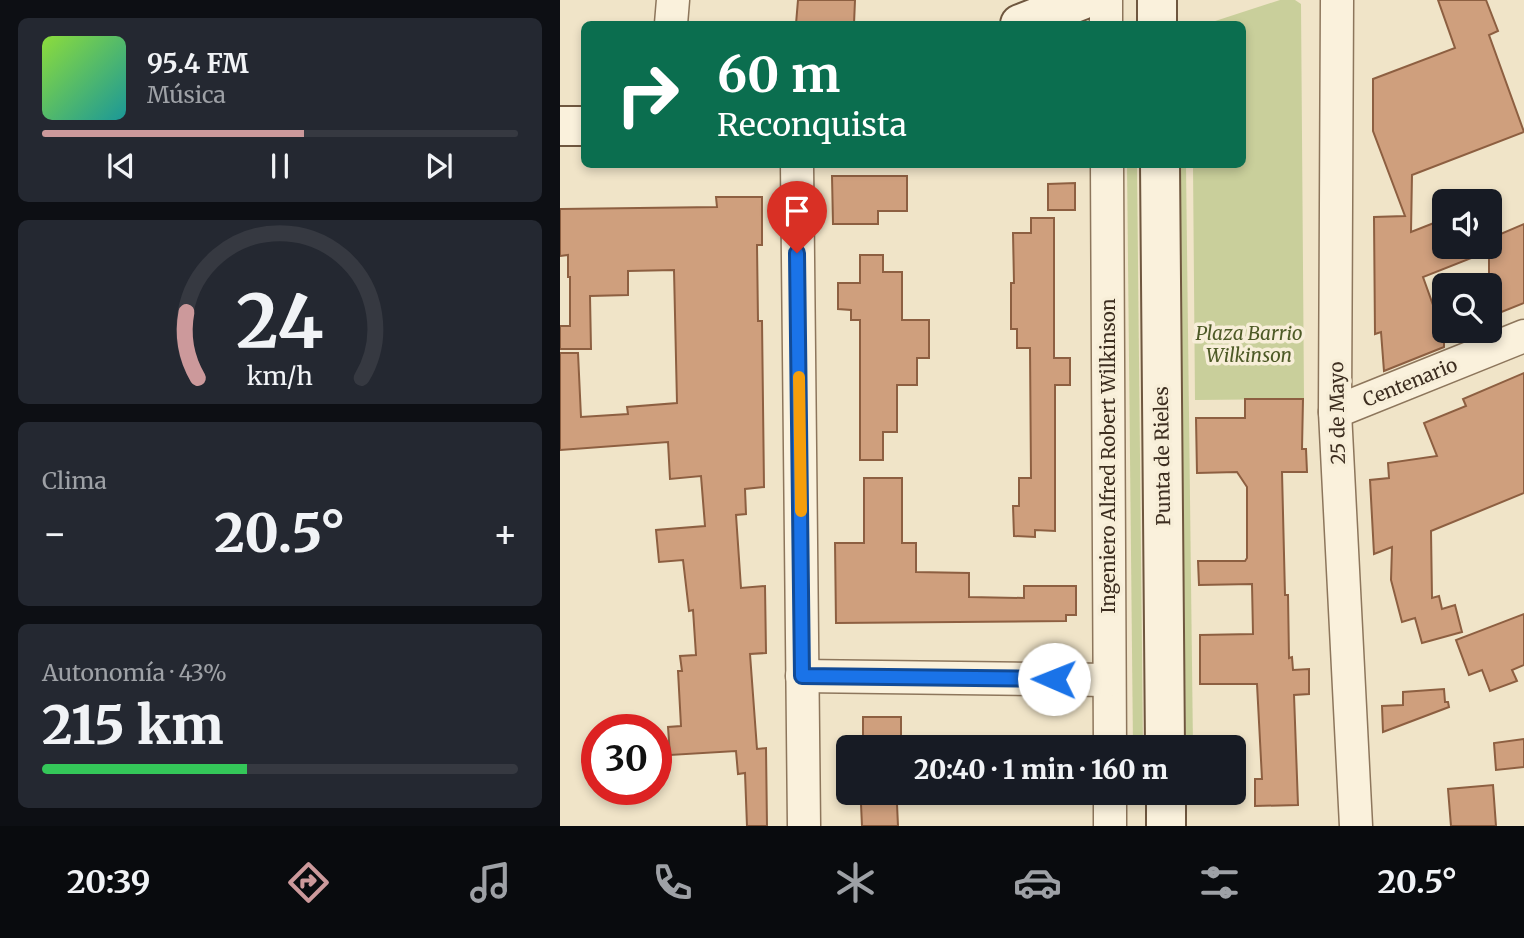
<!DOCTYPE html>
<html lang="es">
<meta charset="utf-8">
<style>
body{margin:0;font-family:Merriweather,serif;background:#242831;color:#f1f3f6;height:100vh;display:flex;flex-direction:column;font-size:26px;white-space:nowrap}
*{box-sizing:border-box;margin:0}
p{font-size:23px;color:#9ea1a6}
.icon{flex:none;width:38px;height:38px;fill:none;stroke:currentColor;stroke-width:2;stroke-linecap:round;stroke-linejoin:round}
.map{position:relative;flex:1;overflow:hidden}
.side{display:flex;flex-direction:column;gap:18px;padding:18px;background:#0d0f14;width:560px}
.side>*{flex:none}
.top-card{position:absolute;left:21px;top:21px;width:665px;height:147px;border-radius:10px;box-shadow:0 4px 10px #0003;background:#0b6e4f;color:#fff;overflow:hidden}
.tools{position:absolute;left:872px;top:189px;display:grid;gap:14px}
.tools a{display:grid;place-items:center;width:70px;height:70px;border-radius:10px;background:#171b24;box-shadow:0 4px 10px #0003;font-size:35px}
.speed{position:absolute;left:21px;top:714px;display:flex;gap:14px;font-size:35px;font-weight:700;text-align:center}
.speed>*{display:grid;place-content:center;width:91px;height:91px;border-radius:50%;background:#171b24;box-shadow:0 4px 10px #0003;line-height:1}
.speed .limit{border:10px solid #d22;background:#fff;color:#111}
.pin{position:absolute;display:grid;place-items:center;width:60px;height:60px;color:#fff;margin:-72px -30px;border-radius:50% 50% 50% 0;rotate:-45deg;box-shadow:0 0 7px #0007}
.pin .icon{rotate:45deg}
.me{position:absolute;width:77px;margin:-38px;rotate:271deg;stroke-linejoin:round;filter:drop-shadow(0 0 5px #0008)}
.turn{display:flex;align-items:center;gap:24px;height:147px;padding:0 21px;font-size:32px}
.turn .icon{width:91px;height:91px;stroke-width:2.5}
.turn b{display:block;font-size:49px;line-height:60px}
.big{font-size:52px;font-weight:800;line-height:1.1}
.side .widget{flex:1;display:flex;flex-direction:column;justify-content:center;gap:10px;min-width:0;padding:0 24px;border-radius:10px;background:#242831}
.side .dial{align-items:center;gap:0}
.dial svg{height:182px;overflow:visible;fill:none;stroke:#363941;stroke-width:7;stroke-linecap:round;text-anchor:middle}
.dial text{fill:#f1f3f6;stroke:none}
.song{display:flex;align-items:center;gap:21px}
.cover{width:84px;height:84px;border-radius:10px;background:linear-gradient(135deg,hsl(90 70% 55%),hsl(180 70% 35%))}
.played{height:7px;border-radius:4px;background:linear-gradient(90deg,#cc999b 55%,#363941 55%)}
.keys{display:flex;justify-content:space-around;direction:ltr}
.heat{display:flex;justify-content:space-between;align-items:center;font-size:38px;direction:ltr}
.charge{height:10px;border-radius:5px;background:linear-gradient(90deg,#34c759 43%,#363941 0)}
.trip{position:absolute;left:276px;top:735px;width:410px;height:70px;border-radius:10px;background:#171b24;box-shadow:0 4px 10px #0003;font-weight:800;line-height:70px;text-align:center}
.tabs{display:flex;height:112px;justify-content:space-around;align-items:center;background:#090b0e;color:#9ea1a6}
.tabs .icon{width:49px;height:49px}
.tabs .current{color:#cc999b}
.tabs b{font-size:32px;color:#f1f3f6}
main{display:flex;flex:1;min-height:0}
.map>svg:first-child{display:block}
.green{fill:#c9cf9b}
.building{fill:#cf9f7d;stroke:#8d5f41;stroke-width:2}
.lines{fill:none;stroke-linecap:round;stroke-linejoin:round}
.street-casing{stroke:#8d765c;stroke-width:35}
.secondary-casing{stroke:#6f573f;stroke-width:42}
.street{stroke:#faf1dc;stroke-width:32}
.secondary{stroke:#faf1dc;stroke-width:38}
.route-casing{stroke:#114b97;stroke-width:18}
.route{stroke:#1a73e8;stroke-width:12}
.slow{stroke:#f59e0b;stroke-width:12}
.labels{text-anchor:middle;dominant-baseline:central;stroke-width:7;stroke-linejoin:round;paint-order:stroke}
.park-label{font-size:19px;font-style:italic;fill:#4d5a26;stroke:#f7eed8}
.street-label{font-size:19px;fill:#3d2e20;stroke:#f7eed8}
</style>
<main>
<section class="side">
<div class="widget">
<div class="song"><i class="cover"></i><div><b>95.4 FM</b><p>Música</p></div></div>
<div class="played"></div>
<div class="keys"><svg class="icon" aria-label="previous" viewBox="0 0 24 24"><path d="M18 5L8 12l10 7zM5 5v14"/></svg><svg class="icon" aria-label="pause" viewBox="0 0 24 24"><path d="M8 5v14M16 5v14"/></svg><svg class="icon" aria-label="next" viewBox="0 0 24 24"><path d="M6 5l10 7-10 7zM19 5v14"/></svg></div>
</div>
<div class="widget dial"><svg viewBox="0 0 100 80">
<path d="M14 69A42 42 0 1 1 86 69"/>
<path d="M14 69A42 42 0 0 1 9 40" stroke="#cc999b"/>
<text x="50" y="56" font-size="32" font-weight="700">24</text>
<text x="50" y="72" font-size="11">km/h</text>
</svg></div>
<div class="widget"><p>Clima</p>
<div class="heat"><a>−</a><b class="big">20.5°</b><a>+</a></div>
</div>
<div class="widget"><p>Autonomía · 43%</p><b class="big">215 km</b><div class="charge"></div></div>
</section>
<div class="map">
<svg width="964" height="826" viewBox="0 0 964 826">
<rect width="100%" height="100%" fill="#f0e4c8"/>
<g class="green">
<polygon points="720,0 735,0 741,4 744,399 635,400 633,165 682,164 682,24 646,24"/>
<polygon points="567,165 577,165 583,747 573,747"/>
<polygon points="619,165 626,165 633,747 626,747"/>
</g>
<g class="building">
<polygon points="238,0 295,0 294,24 236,24"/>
<polygon points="878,0 926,0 938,31 929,35 964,132 852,175 851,232 884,219 884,247 929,247 929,239 964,224 964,303 929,317 929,251 863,277 877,316 884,314 884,347 824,371 821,332 815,334 814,217 845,216 813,131 813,79 895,48"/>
<polygon points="272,176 347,176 347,211 318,211 318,224 273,224"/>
<polygon points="515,183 515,210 488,210 488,184"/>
<polygon points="156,197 202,197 202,245 197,245 198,321 202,321 204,487 185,489 186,514 176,515 181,588 205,586 206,653 190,654 197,749 206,748 207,826 187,826 185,773 178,774 176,751 110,755 108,727 121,726 118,671 122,671 120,656 136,655 133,610 129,611 123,560 99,562 96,530 145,526 141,476 110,479 108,442 0,450 0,353 18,353 21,417 68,414 67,407 117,403 114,270 68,271 68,295 30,296 31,349 0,349 0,326 10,326 10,277 8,277 8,255 0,256 0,209 157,207"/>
<polygon points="471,218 494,218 494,358 510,358 510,385 495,385 495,531 475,530 475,537 454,536 453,506 459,506 459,478 471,478 470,348 457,348 457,329 451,329 451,283 454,283 453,233 471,233"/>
<polygon points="300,255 323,255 323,272 342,272 342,320 369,320 369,358 357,358 357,385 337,385 337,432 323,432 323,460 300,460 300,320 291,320 291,310 278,309 278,283 300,283"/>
<polygon points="964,373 964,493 871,531 872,598 879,596 882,609 895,605 902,632 862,643 855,618 842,622 831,580 832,547 814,554 810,480 829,478 828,463 877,456 864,423 906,406 903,399"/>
<polygon points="685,399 743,399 742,449 746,449 747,472 722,472 725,595 728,595 729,658 732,657 733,670 749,669 749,694 734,695 738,805 695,806 695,779 702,779 697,684 640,684 640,635 693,634 692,584 639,585 638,561 685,561 687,558 687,487 677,472 637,473 636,418 685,418"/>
<polygon points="304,478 342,478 342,543 356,543 356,572 409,573 409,597 464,598 464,586 516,586 516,615 506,615 506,621 276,623 275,543 304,543"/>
<polygon points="964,614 964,665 952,670 957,681 930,691 922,670 909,675 896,640"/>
<polygon points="884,689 885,702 888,702 889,707 823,732 822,706 843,705 843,692"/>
<rect x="303" y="717" width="38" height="30"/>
<polygon points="964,739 964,767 936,770 934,743"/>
<polygon points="933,785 936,826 891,826 888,789"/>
<polygon points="301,804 337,804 338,826 302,826"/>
</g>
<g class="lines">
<g class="street-casing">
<g id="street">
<polyline points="546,0 546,24"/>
<polyline points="777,0 775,412 796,826"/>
<polyline points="111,24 113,0"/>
<polyline points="237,164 244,826"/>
<polyline points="547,164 550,747"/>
<polyline points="775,412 964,336"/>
<polyline points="242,676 549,680"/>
<polyline points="550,793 550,826"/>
</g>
</g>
<g class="secondary-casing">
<g id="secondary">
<polyline points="597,0 597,24"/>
<polyline points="460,24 522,0"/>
<polyline points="0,126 24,126"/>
<polyline points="600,164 605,747"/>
<polyline points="606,793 606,826"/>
</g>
</g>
<use href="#street" class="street"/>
<use href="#secondary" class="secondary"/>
</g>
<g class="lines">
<g class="route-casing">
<polyline id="route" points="237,253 242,676 494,679"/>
</g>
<use href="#route" class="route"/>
<polyline class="slow" points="239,377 241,511"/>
</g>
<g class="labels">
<g class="park-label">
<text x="689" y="333">Plaza Barrio<tspan x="689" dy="22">Wilkinson</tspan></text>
</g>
<g class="street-label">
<text transform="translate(850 382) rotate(-22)">Centenario</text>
<text transform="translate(777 413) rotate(-91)">25 de Mayo</text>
<text transform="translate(548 456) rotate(-90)">Ingeniero Alfred Robert Wilkinson</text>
<text transform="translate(602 456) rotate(-91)">Punta de Rieles</text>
</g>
</g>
</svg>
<div class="tools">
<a><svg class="icon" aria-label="sound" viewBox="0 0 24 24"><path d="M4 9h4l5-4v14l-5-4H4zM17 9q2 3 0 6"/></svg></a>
<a><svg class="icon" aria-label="search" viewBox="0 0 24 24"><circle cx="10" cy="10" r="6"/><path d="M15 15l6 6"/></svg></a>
</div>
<div class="speed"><div class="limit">30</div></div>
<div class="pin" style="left:237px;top:253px;background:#d93025"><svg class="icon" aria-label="arrive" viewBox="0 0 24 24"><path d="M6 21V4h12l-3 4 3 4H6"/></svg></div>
<svg class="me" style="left:494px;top:679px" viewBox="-20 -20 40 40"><circle r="19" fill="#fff"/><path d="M0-13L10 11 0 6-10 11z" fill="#1a73e8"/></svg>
<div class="trip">20:40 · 1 min · 160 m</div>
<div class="top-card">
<div class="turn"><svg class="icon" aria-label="right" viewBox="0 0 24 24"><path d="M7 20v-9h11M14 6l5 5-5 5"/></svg><div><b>60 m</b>Reconquista</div></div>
</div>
</div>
</main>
<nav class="tabs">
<b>20:39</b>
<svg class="icon current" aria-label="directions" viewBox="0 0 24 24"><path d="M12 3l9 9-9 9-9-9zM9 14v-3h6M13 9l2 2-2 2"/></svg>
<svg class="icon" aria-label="music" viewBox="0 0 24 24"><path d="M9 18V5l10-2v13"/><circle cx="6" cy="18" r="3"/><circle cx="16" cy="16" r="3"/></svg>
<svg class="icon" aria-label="phone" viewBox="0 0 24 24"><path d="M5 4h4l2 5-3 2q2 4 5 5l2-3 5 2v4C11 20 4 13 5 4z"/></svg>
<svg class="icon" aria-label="climate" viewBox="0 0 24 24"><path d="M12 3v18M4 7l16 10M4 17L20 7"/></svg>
<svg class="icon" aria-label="car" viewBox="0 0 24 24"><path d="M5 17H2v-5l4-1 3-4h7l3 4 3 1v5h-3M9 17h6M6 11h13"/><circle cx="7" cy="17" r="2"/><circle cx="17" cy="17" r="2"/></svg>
<svg class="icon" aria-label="filters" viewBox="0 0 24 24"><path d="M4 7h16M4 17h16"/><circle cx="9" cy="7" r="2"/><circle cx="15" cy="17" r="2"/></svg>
<b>20.5°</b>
</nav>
